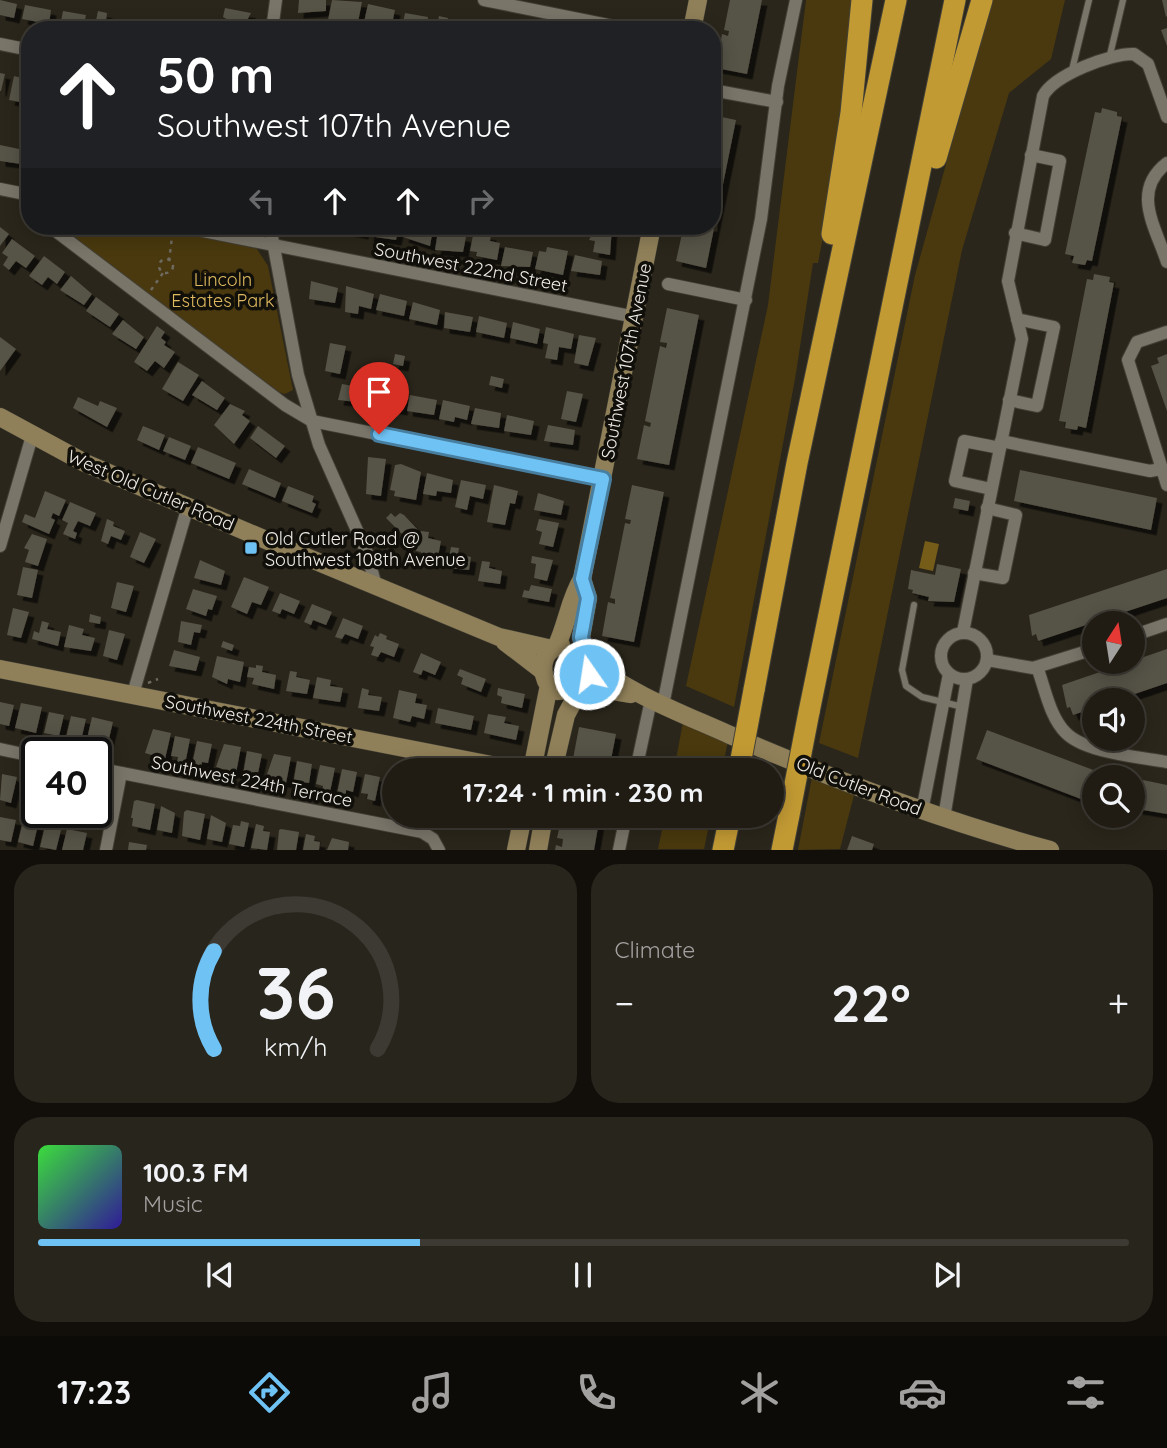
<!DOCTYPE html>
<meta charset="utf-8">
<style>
body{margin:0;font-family:Quicksand,sans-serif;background:#28251d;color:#f1f3f6;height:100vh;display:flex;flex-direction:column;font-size:26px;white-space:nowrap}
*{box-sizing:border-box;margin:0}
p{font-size:23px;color:#a2a1a0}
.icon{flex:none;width:38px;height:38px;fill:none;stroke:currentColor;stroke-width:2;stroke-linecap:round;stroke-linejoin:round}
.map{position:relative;height:850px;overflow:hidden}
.side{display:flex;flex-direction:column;gap:14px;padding:14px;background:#120f0b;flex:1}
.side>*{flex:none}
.guide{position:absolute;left:21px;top:21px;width:700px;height:214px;border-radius:28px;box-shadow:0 4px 18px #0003,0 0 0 2px #3d3a34;background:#202124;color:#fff;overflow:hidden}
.needle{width:46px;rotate:12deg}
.fabs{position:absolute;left:1082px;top:611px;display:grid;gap:14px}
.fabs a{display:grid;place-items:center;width:63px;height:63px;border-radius:50%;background:#201c14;box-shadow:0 4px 18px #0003,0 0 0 2px #3d3a34;font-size:35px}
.speed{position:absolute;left:21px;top:737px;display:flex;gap:14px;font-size:35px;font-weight:700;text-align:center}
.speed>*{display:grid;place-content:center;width:91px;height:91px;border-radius:50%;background:#201c14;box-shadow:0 4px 18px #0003,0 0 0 2px #3d3a34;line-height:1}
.speed .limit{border:4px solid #111;border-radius:10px;background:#fff;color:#111}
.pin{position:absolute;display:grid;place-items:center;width:60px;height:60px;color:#fff;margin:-72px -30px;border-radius:50% 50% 50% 0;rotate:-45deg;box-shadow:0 0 7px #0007}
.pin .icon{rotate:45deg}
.me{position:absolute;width:77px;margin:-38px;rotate:347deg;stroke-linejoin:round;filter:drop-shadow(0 0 5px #0008)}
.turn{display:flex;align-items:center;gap:24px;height:147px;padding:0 21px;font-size:32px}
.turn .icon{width:91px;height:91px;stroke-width:2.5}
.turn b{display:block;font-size:49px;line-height:60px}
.lanes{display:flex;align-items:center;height:66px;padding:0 21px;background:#0003;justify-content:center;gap:35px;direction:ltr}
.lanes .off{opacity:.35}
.big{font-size:52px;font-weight:800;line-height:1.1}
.side .card{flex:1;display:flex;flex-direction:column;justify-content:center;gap:10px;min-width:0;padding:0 24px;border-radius:28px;background:#28251d}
.side .dial{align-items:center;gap:0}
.dial svg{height:182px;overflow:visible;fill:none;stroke:#3d3a34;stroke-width:7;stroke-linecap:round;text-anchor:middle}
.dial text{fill:#f1f3f6;stroke:none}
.song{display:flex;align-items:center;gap:21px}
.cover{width:84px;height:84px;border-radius:10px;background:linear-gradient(135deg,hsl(120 70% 55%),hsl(250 70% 35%))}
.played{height:7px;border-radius:4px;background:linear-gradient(90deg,#6fc2f4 35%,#3d3a34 35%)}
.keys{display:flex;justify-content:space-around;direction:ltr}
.heat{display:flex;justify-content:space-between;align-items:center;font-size:38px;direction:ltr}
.side .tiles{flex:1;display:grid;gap:14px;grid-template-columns:1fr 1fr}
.card:last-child{grid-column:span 2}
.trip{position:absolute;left:382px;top:758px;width:402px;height:70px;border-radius:35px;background:#201c14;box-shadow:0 4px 18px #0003,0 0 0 2px #3d3a34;font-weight:800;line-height:70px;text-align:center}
.tab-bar{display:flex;height:112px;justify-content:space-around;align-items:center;background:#0d0b08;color:#a2a1a0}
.tab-bar .icon{width:49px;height:49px}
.tab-bar .current{color:#6fc2f4}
.tab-bar b{font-size:32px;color:#f1f3f6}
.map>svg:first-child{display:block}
.green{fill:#4a390e}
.water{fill:#755c19}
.building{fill:#575246;filter:url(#shadow)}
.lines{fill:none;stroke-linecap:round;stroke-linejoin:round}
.lane-casing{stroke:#434037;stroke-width:8}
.street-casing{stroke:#434037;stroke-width:14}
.secondary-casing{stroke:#434037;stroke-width:19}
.highway-casing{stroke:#434037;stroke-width:23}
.path{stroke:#6e6a60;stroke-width:2.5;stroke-dasharray:3.5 5;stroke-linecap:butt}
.lane{stroke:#7a7569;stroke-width:6}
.street{stroke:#7a7569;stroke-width:12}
.secondary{stroke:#908059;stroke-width:18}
.highway{stroke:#c29a34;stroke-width:21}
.highway-bridge-casing{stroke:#434037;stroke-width:23;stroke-linecap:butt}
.highway-bridge{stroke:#c29a34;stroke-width:21}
.route-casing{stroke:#487e9f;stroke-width:18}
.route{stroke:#6fc2f4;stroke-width:12}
.poi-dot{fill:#6fc2f4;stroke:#110f0a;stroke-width:2.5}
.labels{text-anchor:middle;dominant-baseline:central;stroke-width:7;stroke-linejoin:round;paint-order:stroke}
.street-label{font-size:18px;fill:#efece5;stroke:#110f0a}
.park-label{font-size:18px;fill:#e0ba5f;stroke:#110f0a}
.poi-label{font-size:18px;fill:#efece5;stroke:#110f0a;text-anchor:start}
</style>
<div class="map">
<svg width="1167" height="850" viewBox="0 0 1167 850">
<defs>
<filter id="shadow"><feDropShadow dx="5.5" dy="5.5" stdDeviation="0" flood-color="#0009"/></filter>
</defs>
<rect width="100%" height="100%" fill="#2a261b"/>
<g class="green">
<polygon points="806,0 856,0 834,179 818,263 813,263 795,379 734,707 686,686 768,305"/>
<polygon points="992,0 1065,0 1051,59 1009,93 962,250 858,758 819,743 915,275"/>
<polygon points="58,226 154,226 257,249 268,266 293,390 285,394 279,392"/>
<polygon points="683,722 728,741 722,770 674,770"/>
<polygon points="812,777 854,795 840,849 798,850"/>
<polygon points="463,816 482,816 485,823 469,830"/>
<polygon points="665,816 711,816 704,849 658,849"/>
</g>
<polygon class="water" points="925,541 939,544 933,571 919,568"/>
<g class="building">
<polygon points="0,0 17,4 14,18 0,15"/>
<polygon points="299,0 326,0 326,11 298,13"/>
<polygon points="332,0 362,2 357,27 328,20"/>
<polygon points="730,0 762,0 747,74 716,68 722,34 728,36 729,31 724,30"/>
<polygon points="1162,0 1167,0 1167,16 1166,17"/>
<polygon points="368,4 395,10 392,24 387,23 385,30 363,27"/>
<polygon points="25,5 51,10 49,24 22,19"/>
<polygon points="225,8 251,13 242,30 228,30 230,21 223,17"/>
<polygon points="63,11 86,15 83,30 60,26"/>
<polygon points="98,11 107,13 106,21 120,24 119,30 94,30"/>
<polygon points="405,13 428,17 426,30 402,27"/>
<polygon points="439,16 448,18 447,23 461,26 461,30 436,30"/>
<polygon points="1167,28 1167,46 1161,30"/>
<polygon points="0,73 5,74 1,91 0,91"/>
<polygon points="14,76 30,80 30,104 9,100"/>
<polygon points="1102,108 1117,112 1117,116 1122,117 1092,261 1087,260 1085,265 1072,263 1074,256 1065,254 1095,112 1101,113"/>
<polygon points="712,115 736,120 706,268 676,261 683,229 689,231 690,226 712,226"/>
<polygon points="0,145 24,150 21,164 0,161"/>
<polygon points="342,226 364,226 363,234 348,231 349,228"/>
<polygon points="370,226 399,226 396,240 368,236"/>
<polygon points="406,226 433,229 430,246 403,237"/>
<polygon points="444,226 454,226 452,234 466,237 463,252 435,250 438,231 443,232"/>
<polygon points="596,226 612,227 610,255 593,252 595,241 589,240"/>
<polygon points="0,227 9,234 0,246"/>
<polygon points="480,233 491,235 490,241 500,243 497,260 476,256 477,252 470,251 473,235 479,237"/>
<polygon points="12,239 35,256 26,268 16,261 9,270 3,265 8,257 2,253"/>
<polygon points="505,247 533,252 530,267 501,266"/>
<polygon points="547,247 568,251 563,275 535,269 539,251 546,252"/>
<polygon points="575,255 602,261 600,275 571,271"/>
<polygon points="44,256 65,272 57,284 48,277 42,285 29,276"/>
<polygon points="1094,274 1110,277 1109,282 1114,283 1086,428 1078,426 1077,430 1065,428 1066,422 1059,421 1087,279 1093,280"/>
<polygon points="71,276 92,294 84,305 60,290"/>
<polygon points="311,281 338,288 335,303 309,299"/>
<polygon points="346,286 374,294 371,309 359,306 358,314 345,312"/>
<polygon points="380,294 407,301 404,316 376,310"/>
<polygon points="96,297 119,314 110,327 86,311"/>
<polygon points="413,302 440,310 437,325 409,319"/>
<polygon points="667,308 699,315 669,465 637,459 644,425 650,427 651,423 645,421 660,346 666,348 667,343 660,342"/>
<polygon points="445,312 473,317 470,332 444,328"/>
<polygon points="479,316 507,323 504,338 476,332"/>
<polygon points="123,320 144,337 136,349 112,334"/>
<polygon points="513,322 540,329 537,344 510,338"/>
<polygon points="157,326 165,332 161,338 166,342 164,345 175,352 164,368 155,361 147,371 134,362"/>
<polygon points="546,327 574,334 571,349 559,347 557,360 545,358 548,344 543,343"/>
<polygon points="579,335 596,338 588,366 574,363"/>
<polygon points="0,337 16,349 0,371"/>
<polygon points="330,343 346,346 340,374 325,371"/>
<polygon points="395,354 405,356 403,366 393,364"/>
<polygon points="1167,354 1167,411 1151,366 1159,363 1157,358"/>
<polygon points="178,362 199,375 183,401 162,389"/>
<polygon points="491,376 504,379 502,388 489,385"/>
<polygon points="202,381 225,398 217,410 192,395"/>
<polygon points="342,384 369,389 367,403 338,400"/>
<polygon points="378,389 405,395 402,410 375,406"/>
<polygon points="567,391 583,394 576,422 561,419"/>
<polygon points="410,395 437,400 434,415 407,411"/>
<polygon points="78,397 98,406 100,401 117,408 107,427 73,408"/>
<polygon points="443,400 470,406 467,420 455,417 454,422 439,419"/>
<polygon points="230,404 245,411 242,415 250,421 234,444 214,425"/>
<polygon points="475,408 501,413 499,428 471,424"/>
<polygon points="507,415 534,421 531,435 504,431"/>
<polygon points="548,425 575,430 573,445 544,441"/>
<polygon points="143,426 165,435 159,450 137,440"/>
<polygon points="258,426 285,446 276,458 250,438"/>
<polygon points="169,437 191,446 185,460 163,451"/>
<polygon points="198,447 236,463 229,479 191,463"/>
<polygon points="368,457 386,459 381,496 366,494"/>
<polygon points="401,464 421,472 416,500 394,496 395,491 390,490 395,465"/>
<polygon points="249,469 281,483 275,498 242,484"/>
<polygon points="1020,470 1157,498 1151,530 1014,501"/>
<polygon points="427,473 453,480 451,493 437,491 436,496 423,494"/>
<polygon points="461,480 486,485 483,499 470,496 467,510 455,507"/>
<polygon points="494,485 518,491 515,504 510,503 505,525 487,522"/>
<polygon points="632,485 664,492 634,642 602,636 608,602 615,604 615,599 610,598 625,523 630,524 631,520 625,519"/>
<polygon points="288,486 314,496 312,502 316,504 312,513 282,501"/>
<polygon points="45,491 66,500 59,516 53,513 51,518 55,520 49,534 22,522 25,514 35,518"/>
<polygon points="538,493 564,501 561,515 534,510"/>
<polygon points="955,498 970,501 968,511 953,508"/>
<polygon points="70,502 96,513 90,526 78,521 73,531 77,533 75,539 63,534 68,523 62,520"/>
<polygon points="391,513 395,517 400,513 404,515 418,530 408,540 386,518"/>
<polygon points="107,519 114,522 113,526 125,531 121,540 111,536 108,544 101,541"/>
<polygon points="539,519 559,523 553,547 539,544 542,532 536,530"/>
<polygon points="421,531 429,532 428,538 441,541 437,562 422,559 421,552 416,551"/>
<polygon points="140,532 156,539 144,563 130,557"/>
<polygon points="32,534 47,539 38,566 25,562 29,550 24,548"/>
<polygon points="451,547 459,548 458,554 471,557 469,570 447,568"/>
<polygon points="532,556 553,560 547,581 534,578 536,564 531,563"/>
<polygon points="200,560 225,571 221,585 194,578"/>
<polygon points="482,561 490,562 489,568 502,571 500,584 478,581"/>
<polygon points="937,564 961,569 954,602 928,601 929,597 912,593 913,590 908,589 911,570 935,575"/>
<polygon points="23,567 38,570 32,598 17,595"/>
<polygon points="1167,569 1167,598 1038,641 1036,634 1032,636 1029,615"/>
<polygon points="244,577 269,587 261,605 252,602 247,614 231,607"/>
<polygon points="117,582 134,586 126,612 111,608"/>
<polygon points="531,585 552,589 549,602 522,597 524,590 529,591"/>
<polygon points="193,589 217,596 212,610 208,609 206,616 186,609"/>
<polygon points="280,593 300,601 294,614 282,609 280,614 272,611"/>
<polygon points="312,604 332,612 326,625 313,620 311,625 304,622"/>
<polygon points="13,608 29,612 21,638 7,635"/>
<polygon points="90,614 101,617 100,624 89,622"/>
<polygon points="343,618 363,626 358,639 345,634 342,639 335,637"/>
<polygon points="42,621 49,623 47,629 61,632 58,646 32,639 34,631 39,633"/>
<polygon points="181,621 202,625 200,633 194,632 191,645 178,642"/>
<polygon points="69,625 84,629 82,635 95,638 91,651 64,647"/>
<polygon points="109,630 125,634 117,660 103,656"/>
<polygon points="380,633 387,636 386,639 399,644 394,657 381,652 378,657 371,655 374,647 370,646 375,635 378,637"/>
<polygon points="223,641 234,645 232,651 221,647"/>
<polygon points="1167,649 1167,683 1117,700 1094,700 1094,708 1073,715 1070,707 1067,708 1062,685"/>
<polygon points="174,650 200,657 196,671 169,666"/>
<polygon points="421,653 441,662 435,675 423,670 421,675 413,672"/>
<polygon points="217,656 244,662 240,682 228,679 227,684 212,677"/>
<polygon points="256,665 263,666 262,672 276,675 274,689 252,684 254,678 247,677 249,667 256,668"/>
<polygon points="460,669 486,679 481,692 461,684 463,678 457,675"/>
<polygon points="290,671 297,672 296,677 310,680 307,694 286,691"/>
<polygon points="317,677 331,680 330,686 343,688 340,702 313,698"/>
<polygon points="362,688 369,690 368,695 382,697 379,711 358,708"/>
<polygon points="498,688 525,694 522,708 501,703 502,697 497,695"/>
<polygon points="399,690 417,694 415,703 427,705 424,719 412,716 410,722 393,718"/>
<polygon points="0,702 14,705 9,726 0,724"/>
<polygon points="21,703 42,707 36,733 15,728"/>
<polygon points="438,708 474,716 471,730 435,723"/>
<polygon points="49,712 64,715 59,736 44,733"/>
<polygon points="488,714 506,717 504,723 519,726 516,740 484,733"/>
<polygon points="71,716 86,719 80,745 65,742"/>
<polygon points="92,717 113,722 107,747 86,743"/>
<polygon points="579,727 616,734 609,770 571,770 571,765 577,766 578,760 573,759"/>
<polygon points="153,729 171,733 165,759 145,753"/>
<polygon points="987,730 1112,777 1094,777 1094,804 976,759"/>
<polygon points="175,736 190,739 185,764 177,762 178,757 171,756"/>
<polygon points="197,741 212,744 208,763 202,762 201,767 192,765"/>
<polygon points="224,744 241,747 236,773 216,767"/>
<polygon points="247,751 262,754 258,773 252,772 251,777 243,775"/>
<polygon points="274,754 291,757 286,783 266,777"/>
<polygon points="297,761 312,764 309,783 302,782 301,786 293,785"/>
<polygon points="320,765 335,768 330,792 322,791 323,786 316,784"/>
<polygon points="342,769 357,772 353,792 346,790 346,795 337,794"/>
<polygon points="2,774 17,777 11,803 0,800"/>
<polygon points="365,774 380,777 375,801 367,799 368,794 361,793"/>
<polygon points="387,776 394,777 394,804 382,802"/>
<polygon points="25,779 37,781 37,808 19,804"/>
<polygon points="1143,780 1167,785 1167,814 1137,809 1138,802 1133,801 1136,789 1141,790"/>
<polygon points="137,800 155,804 150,830 132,826 133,818 131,818 134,801"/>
<polygon points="161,806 175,813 172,833 157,830"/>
<polygon points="187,810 205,814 200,840 182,836 184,812"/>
<polygon points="72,812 91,812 90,817"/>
<polygon points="211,815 226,823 222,842 207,839"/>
<polygon points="562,816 600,816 594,850 555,850 556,845 562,847 563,839 557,838"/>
<polygon points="0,817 16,820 11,842 0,840"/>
<polygon points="23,821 38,825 33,846 18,842"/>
<polygon points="241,821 249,823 244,847 229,844 233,825 240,826"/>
<polygon points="256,824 264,826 263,831 270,832 267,850 251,848"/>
<polygon points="45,826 61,830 56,850 40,847"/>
<polygon points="67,829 87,833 83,850 62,850"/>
<polygon points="281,829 299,832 296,850 277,850 279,830"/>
<polygon points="306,834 315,836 314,841 320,842 319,850 303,850"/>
<polygon points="852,836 874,844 872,850 847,850"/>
<polygon points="332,838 349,842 348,850 327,850"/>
<polygon points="129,842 147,845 146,850 128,850"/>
</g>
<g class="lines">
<g class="lane-casing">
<g id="lane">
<polyline points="1109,59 1123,0"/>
<polyline points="1072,70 1089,0"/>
<polyline points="914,605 902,670 906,686 922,697 963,707"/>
</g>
</g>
<g class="street-casing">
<g id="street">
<polyline points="484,0 633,30"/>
<polyline points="272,30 276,0"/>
<polyline points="0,44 30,50"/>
<polyline points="712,90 777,102"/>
<path d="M1167 163C1131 191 1155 226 1167 262"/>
<polyline points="0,189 30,195"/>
<polyline points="49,226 285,405 312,421 603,479"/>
<polyline points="178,226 635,317"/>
<polyline points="270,226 298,375 319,445 367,553 376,586"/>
<polyline points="1015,233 1045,240 1060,161 1031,155"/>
<polyline points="668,284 746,300"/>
<polyline points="1167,332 1137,342 1128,360 1167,485"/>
<polyline points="1009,400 1037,406 1054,327 1017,319"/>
<polyline points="1001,441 1150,471 1161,469"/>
<polyline points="991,489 955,481 964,441 1000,448"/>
<polyline points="0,546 32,436"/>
<polyline points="974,573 1003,578 1016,515 987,508"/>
<path d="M963 632 1022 339 1008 281 1043 96C1054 75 1111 53 1134 54L1148 64 1167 117"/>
<circle cx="964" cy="656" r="23"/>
<polyline points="1132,636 1167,624"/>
<polyline points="987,660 1033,668 1094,649"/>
<path d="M1037 667C1045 688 1050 718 1066 733 1086 753 1140 757 1167 762"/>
<polyline points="133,694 188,506"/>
<polyline points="663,705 761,219 778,86 796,0"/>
<polyline points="0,749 37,757"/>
<polyline points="96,768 422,832 433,839 439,850"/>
<polyline points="636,770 651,700"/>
<polyline points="922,811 949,674"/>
<polyline points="944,818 967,679"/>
<polyline points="106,850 121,773"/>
<polyline points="619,850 626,816"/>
</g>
</g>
<g class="secondary-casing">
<g id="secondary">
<polyline points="692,30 698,0"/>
<polyline points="0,417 85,463 299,554 499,637 552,649"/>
<polyline points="505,642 543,671"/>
<path d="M561 645C544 650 540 666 546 681L557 691 580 689"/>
<path d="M556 647C567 625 569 600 582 579L652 226"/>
<path d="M589 662C632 695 681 713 730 735 834 780 941 820 1050 850"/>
<polyline points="0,669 517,770"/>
<polyline points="583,686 631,694"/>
<polyline points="532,770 549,685"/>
<polyline points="553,770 566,715 590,670 581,637 588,598 582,579"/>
<polyline points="516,850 523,816"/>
<polyline points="538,850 544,816"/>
</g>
</g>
<g class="highway-casing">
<g id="highway">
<polyline points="936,158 982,0"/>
<polyline points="832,234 851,113 862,0"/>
<polyline points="754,690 797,463 896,0"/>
<polyline points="809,712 955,0"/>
<polyline points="723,850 730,816"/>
<polyline points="782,850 789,815"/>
</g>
</g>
<g class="path">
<circle cx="166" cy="266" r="7"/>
<polyline points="169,261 172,237"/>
<polyline points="151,290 163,273"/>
<polyline points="148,683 158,679"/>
</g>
<use href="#lane" class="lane"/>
<use href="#street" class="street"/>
<use href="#secondary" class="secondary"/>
<use href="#highway" class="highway"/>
<g class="highway-bridge-casing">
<g id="highway-bridge">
<polyline points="739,770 754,690"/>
<polyline points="789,815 809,712"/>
</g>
</g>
<use href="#highway-bridge" class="highway-bridge"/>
</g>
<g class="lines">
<g class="route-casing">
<polyline id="route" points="379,434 603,479 582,579 588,598 581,637 589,674"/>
</g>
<use href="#route" class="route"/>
</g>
<rect class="poi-dot" x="244" y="541" width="14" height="14" rx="3.5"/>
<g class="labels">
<g class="street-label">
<text transform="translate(471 267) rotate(11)">Southwest 222nd Street</text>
<text transform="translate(626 361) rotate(-79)">Southwest 107th Avenue</text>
<text transform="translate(151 490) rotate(23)">West Old Cutler Road</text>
<text transform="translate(259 719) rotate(11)">Southwest 224th Street</text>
<text transform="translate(252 781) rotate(11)">Southwest 224th Terrace</text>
<text transform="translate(859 786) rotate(21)">Old Cutler Road</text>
</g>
<g class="park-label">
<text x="223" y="279">Lincoln<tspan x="223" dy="21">Estates Park</tspan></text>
</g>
<g class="poi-label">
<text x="265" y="538">Old Cutler Road @<tspan x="265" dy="21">Southwest 108th Avenue</tspan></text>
</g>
</g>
</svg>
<div class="fabs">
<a><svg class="needle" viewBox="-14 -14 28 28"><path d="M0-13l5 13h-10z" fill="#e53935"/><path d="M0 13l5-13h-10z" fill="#a2a1a0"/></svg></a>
<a><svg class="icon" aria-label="sound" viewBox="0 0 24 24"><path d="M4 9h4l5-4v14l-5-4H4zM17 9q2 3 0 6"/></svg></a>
<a><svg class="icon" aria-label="search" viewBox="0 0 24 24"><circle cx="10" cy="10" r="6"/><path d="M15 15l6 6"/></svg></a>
</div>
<div class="speed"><div class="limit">40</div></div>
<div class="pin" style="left:379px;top:434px;background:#d93025"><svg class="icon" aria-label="arrive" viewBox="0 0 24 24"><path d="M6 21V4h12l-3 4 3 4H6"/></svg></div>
<svg class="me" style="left:589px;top:674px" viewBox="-20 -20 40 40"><circle r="17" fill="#6fc2f4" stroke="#fff" stroke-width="3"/><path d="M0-11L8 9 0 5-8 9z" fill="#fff"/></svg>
<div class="trip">17:24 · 1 min · 230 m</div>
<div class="guide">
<div class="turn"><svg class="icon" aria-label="ahead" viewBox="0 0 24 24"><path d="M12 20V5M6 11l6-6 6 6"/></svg><div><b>50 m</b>Southwest 107th Avenue</div></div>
<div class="lanes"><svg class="icon off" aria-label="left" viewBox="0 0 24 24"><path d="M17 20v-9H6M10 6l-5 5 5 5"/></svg><svg class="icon" aria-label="ahead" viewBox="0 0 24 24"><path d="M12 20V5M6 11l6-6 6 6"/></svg><svg class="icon" aria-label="ahead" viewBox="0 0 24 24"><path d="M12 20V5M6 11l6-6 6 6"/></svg><svg class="icon off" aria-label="right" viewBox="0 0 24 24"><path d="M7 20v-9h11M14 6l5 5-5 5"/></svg></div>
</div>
</div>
<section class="side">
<div class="tiles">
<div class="card dial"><svg viewBox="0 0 100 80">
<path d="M14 69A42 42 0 1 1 86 69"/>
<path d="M14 69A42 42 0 0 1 14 26" stroke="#6fc2f4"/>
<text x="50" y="56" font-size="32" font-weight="700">36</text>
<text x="50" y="72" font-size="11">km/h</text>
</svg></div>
<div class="card"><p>Climate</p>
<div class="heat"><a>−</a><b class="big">22°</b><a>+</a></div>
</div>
<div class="card">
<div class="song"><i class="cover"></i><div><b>100.3 FM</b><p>Music</p></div></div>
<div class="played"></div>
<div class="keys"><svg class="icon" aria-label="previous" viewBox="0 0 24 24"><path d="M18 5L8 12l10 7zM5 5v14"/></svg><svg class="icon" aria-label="pause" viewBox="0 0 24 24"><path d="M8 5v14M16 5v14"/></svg><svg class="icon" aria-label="next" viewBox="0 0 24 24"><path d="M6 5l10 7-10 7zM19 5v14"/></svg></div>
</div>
</div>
</section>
<nav class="tab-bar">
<b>17:23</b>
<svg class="icon current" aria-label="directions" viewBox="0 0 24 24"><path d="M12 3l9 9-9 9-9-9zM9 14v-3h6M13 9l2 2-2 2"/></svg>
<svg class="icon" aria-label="music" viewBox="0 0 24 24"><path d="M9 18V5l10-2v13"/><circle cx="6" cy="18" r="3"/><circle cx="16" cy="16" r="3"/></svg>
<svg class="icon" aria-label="phone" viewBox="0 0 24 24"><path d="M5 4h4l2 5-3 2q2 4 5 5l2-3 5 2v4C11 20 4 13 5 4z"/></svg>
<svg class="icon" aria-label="climate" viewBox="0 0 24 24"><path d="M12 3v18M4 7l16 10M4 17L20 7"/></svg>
<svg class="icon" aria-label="car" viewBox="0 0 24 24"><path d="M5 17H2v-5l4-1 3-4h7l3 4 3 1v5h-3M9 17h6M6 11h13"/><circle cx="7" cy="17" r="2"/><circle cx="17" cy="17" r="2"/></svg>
<svg class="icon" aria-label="filters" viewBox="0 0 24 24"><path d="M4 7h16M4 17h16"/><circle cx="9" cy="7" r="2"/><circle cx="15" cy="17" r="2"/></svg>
</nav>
